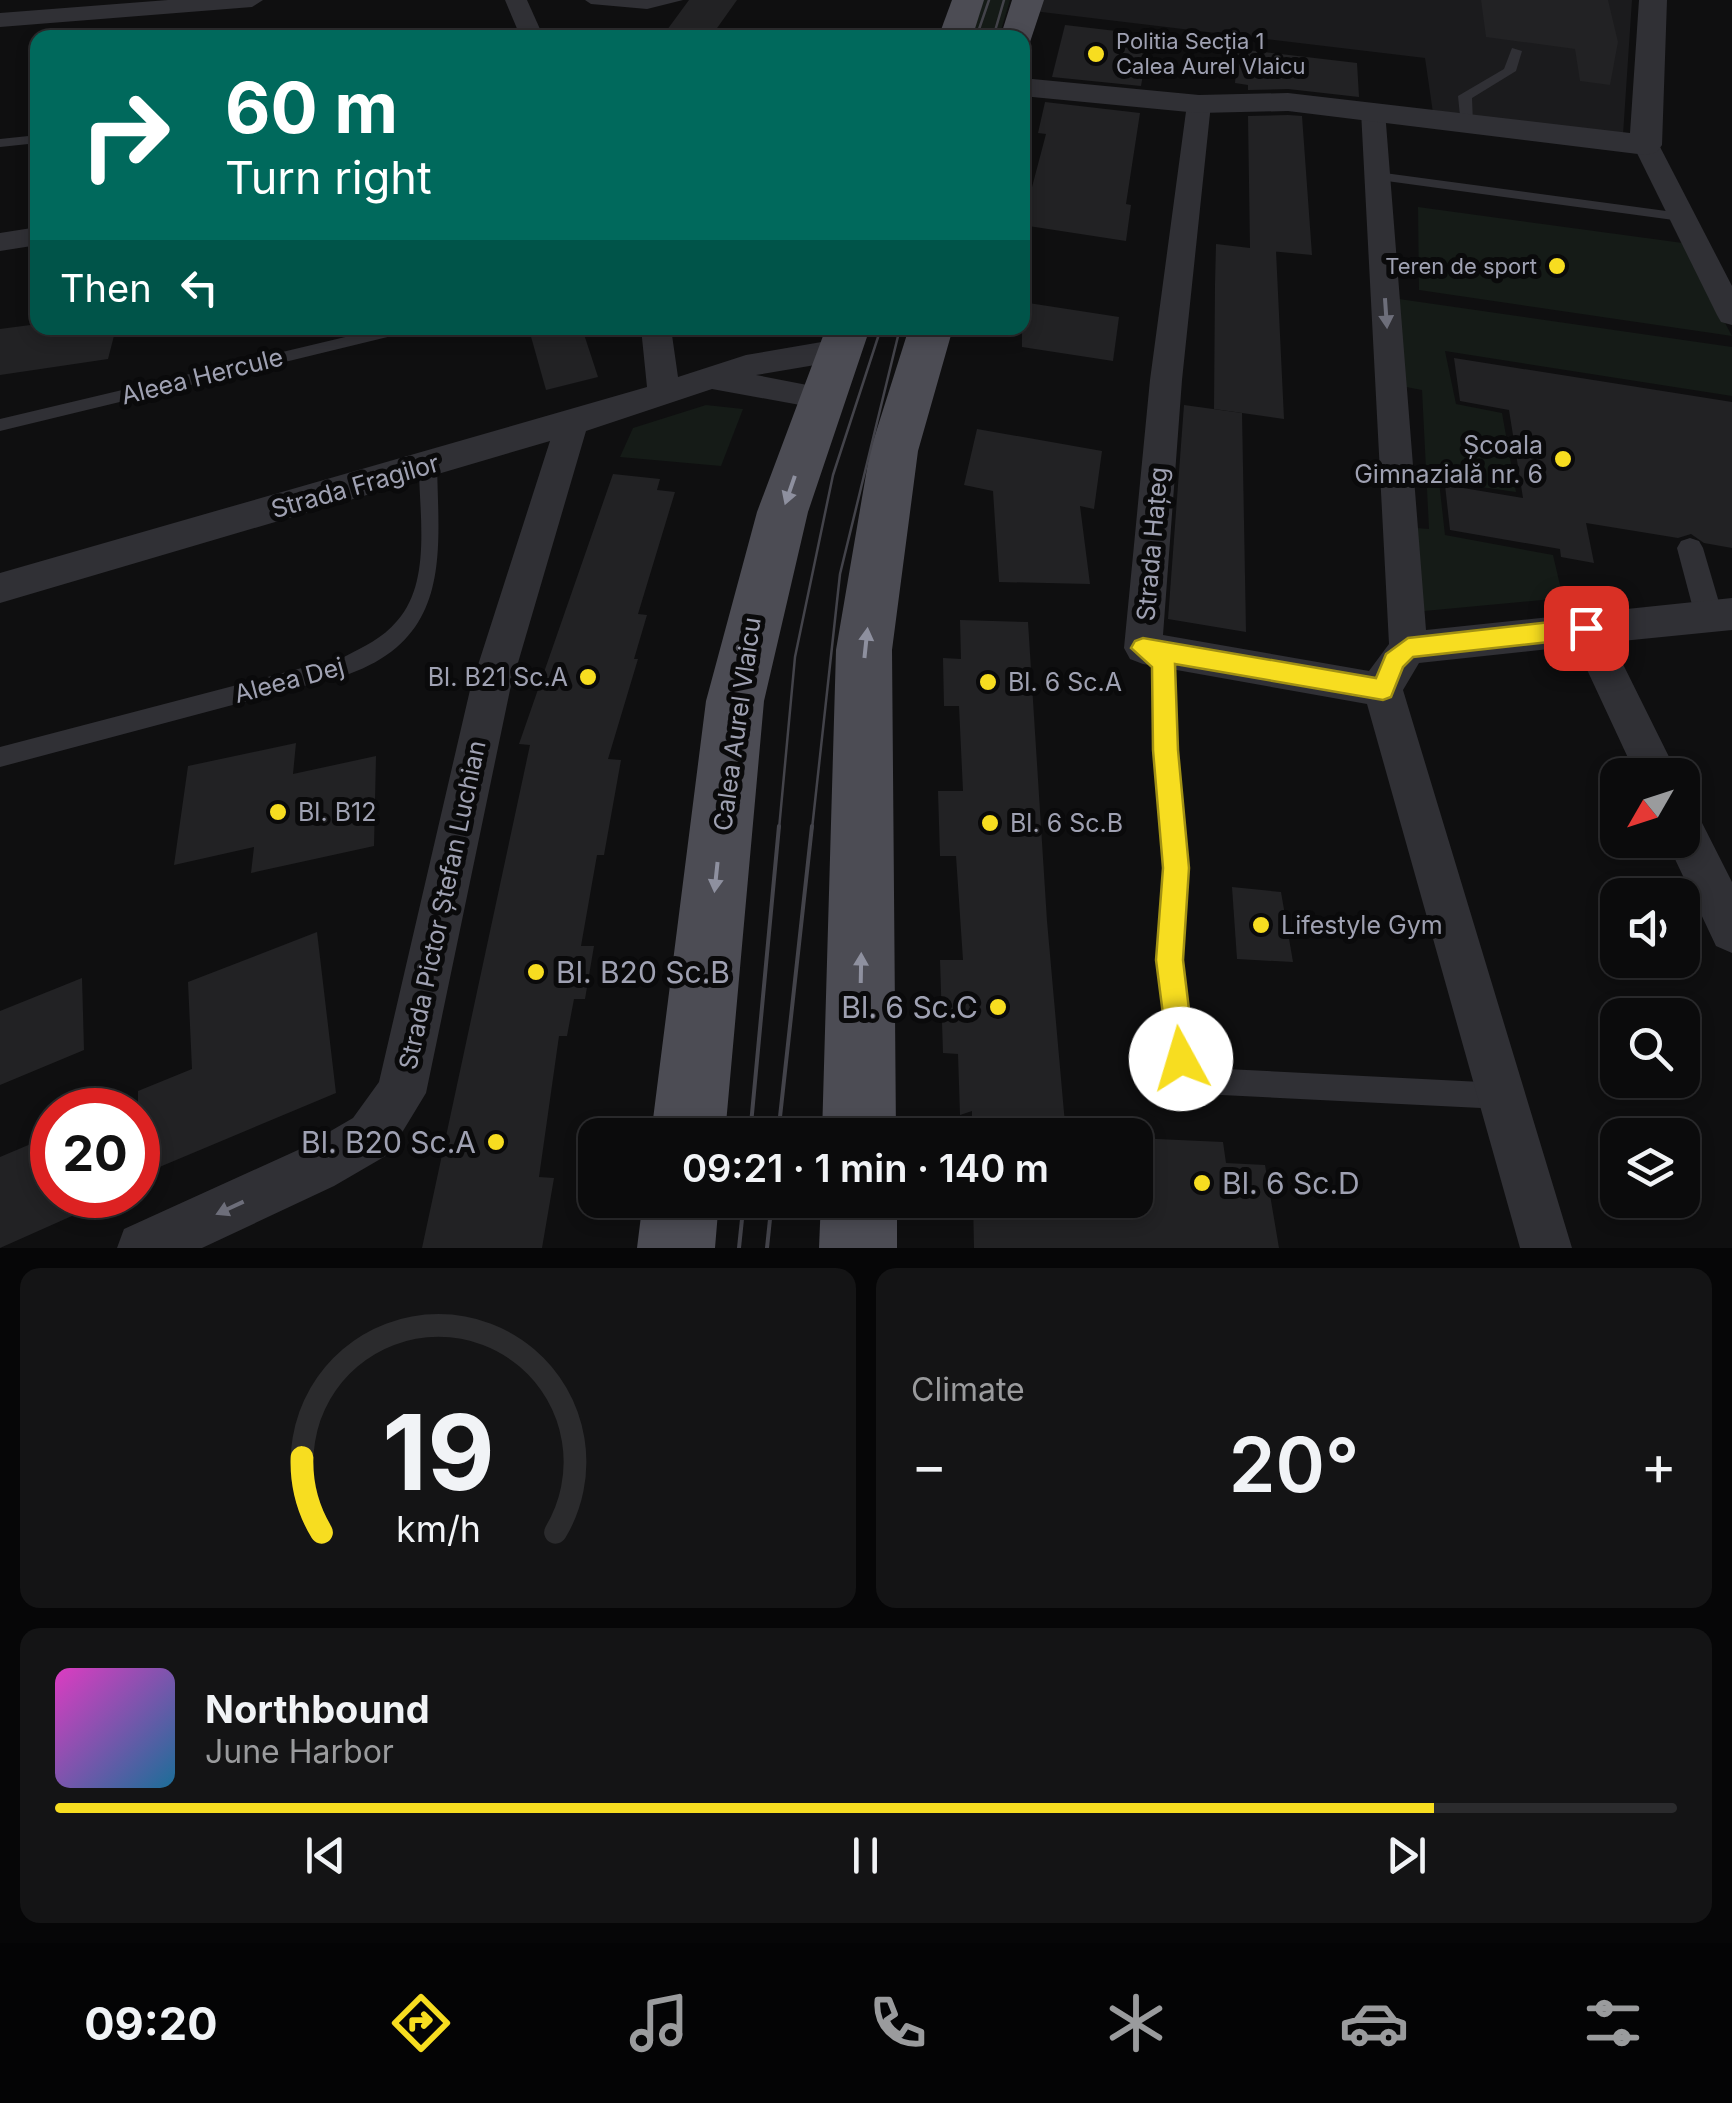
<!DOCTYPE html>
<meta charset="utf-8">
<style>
body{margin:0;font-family:Inter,sans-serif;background:#141415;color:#f1f3f6;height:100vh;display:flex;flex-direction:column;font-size:38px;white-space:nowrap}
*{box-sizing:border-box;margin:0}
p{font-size:32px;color:#9a9b9d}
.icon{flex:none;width:55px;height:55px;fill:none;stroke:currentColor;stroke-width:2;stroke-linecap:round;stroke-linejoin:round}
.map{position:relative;height:1248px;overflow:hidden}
.sheet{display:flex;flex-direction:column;gap:20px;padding:20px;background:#060607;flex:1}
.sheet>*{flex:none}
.guide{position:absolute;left:30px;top:30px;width:1000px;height:305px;border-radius:20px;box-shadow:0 5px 15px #0003,0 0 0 2px #2b2b2d;background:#00695c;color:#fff;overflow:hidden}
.needle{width:65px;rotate:231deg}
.buttons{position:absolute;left:1600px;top:758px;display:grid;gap:20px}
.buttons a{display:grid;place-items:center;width:100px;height:100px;border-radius:20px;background:#0b0b0c;box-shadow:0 5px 15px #0003,0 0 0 2px #2b2b2d;font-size:50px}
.speed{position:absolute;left:30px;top:1088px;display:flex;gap:20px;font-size:50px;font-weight:700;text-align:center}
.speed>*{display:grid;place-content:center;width:130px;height:130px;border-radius:50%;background:#0b0b0c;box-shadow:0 5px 15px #0003,0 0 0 2px #2b2b2d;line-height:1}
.speed .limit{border:15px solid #d22;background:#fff;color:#111}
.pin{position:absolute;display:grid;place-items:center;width:85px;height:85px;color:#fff;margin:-42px;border-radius:20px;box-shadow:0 5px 15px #0006}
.me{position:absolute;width:110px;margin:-55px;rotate:354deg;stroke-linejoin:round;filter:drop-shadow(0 0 8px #0008)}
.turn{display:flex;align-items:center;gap:35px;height:210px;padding:0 30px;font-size:45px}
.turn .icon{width:130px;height:130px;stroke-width:2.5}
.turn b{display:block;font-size:70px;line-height:85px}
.then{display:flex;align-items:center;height:95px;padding:0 30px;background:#0003;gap:20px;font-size:38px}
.big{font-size:75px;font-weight:600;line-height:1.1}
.sheet .card{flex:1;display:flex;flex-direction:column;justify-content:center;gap:15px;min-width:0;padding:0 35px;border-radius:20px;background:#141415}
.sheet .dial{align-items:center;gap:0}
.dial svg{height:260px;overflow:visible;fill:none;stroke:#2b2b2d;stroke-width:7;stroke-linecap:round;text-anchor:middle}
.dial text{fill:#f1f3f6;stroke:none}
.song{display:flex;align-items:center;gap:30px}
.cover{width:120px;height:120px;border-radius:15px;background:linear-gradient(135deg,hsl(310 70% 55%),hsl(200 70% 35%))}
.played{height:10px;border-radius:5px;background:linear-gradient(90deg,#f7dd20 85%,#2b2b2d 85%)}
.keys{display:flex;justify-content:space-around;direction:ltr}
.heat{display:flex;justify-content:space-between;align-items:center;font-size:55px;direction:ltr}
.sheet .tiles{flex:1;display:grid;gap:20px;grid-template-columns:1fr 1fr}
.card:last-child{grid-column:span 2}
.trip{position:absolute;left:578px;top:1118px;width:575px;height:100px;border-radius:20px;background:#0b0b0c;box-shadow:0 5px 15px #0003,0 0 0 2px #2b2b2d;font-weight:600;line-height:100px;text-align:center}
.tab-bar{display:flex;height:160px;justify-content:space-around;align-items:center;background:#040405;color:#9a9b9d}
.tab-bar .icon{width:70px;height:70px}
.tab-bar .current{color:#f7dd20}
.tab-bar b{font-size:45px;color:#f1f3f6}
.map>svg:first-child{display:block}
.built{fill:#1b1b1d}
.green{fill:#151b17}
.building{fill:#222224}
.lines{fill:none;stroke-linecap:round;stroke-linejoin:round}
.service{fill:#303035;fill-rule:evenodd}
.pedestrian{fill:#303035;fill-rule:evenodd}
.minor{fill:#303035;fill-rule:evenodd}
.tertiary{fill:#303035;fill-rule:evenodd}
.primary{fill:#4c4c54;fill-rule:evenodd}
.tram-far1{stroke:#43434a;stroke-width:2.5}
.tram{stroke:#43434a;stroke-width:4}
.oneway{fill:#6d6e7a}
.oneway2{fill:#8e909f}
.route{fill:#f7dd20;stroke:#a19015;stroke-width:2.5}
.poi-dot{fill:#f7dd20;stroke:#0a0a0b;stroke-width:4}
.labels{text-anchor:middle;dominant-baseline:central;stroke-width:10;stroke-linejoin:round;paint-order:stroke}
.far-poi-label{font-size:22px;fill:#9fa1b2;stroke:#0a0a0b;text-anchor:start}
.street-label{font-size:25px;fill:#9fa1b2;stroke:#0a0a0b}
.poi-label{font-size:25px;fill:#9fa1b2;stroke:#0a0a0b;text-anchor:start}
.near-poi-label{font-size:30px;fill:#9fa1b2;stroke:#0a0a0b;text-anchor:start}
</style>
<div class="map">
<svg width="1732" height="1248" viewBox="0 0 1732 1248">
<rect width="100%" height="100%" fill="#0f0f10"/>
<polygon class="built" points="1028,0 1632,0 1623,135 1433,113 1425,58 1025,10"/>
<g class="green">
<polygon points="981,0 1010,0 999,37 968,38"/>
<polygon points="1418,207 1683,243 1732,336 1419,290"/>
<polygon points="1399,299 1732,347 1732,396 1445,351 1456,404 1502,413 1516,492 1439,481 1445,535 1553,555 1563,598 1424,611 1416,528 1429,529 1422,390 1406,387"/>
<polygon points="706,405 743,409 721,466 620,457 633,428"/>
</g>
<g class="building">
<polygon points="689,0 737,0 710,38 668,38 673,30 667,30"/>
<polygon points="1481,0 1608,0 1618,42 1610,85 1580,81 1575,49 1486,37"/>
<polygon points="1065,25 1150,35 1141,86 1052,77"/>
<polygon points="1238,49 1357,63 1359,97 1288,89 1248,90 1248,85 1235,83"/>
<polygon points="1045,102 1140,113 1126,204 1131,205 1126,241 1022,225 1046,134 1038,133"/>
<polygon points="1288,115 1302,116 1312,255 1270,251 1276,251 1284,419 1214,409 1215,285 1216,244 1250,248 1248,116"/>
<polygon points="1022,302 1119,317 1113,361 1022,347"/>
<polygon points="38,324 38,328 116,328 108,359 0,375 0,329"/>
<polygon points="554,328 582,328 598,377 546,390 530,333"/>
<polygon points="1454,358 1732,402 1732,548 1704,543 1691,534 1678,538 1586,523 1594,563 1561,557 1560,549 1450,530 1445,485 1523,498 1509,410 1460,401"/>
<polygon points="1184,405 1242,413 1246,632 1168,619"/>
<polygon points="977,429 1102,451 1094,509 1080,506 1090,584 999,582 993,491 964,485"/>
<polygon points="613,474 660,479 657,490 675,492 638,614 647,615 634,659 638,659 608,759 621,760 604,855 597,855 581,946 594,946 585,999 574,999 567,1036 559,1036 539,1177 554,1178 542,1248 422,1248 530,745 519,744"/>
<polygon points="960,620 1028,622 1047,921 1066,1135 972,1135 972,1111 960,1115 958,1054 943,1053 940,960 963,960 956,856 940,856 938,791 963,791 959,706 944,706 943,658 961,659"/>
<polygon points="296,743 293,774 376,756 374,846 251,873 254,847 174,865 188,766"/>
<polygon points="1232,887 1281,892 1293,962 1237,959"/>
<polygon points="317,932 336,1093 138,1176 138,1091 192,1069 188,982"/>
<polygon points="82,978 84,1050 0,1085 0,1011"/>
<polygon points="52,1135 52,1195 119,1195 0,1248 0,1157"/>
<polygon points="1135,1138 1223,1142 1226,1163 1265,1165 1279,1248 974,1248 973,1200 1135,1200"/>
</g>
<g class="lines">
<g class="service">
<polygon points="585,0 683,0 647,9 591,4"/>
<polygon points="1512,48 1522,51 1516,71 1472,98 1473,123 1461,126 1458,96 1504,69"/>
<polygon points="38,135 38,143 0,147 0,139"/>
<polygon points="1377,172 1681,213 1688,217 1681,221 1372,179 1370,176"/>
<polygon points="383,328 412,328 404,333 0,431 0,419"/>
<path d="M428 459 437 466C439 554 451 637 349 674L0 767V747L344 657C363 647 383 638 397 621 432 582 419 514 419 466Z"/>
<polygon points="1147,642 1171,656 1174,662 1177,750 1188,868 1181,960 1196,1062 1206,1068 1501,1083 1510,1087 1514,1096 1510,1105 1501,1109 1202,1094 1175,1078 1157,960 1164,868 1155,750 1154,666 1140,657 1137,651 1140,645"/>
</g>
<polygon class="pedestrian" points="1690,538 1699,541 1703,548 1723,616 1719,624 1709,627 1699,624 1695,616 1677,548 1681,541"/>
<g class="minor">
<polygon points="168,0 263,0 252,7 0,27 0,13"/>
<polygon points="505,0 527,0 544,38 521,38"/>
<polygon points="1199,97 1211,104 1182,380 1163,635 1369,671 1389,644 1361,111 1373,104 1385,111 1426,630 1732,598 1732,630 1612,642 1678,775 1636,775 1576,646 1419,663 1403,690 1572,1248 1520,1248 1367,704 1143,664 1130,659 1124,648 1150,380 1187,104"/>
<polygon points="1646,137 1659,145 1732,286 1732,325 1721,322 1717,315 1633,145"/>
<polygon points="38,227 38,245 0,251 0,233"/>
<polygon points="641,328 671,328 678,377 746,355 839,339 850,343 854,350 850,357 839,361 756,375 833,390 838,398 833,406 822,409 712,389 586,431 510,690 426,1093 389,1154 334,1186 202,1248 117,1248 124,1229 298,1150 353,1118 379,1082 470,690 550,441 0,603 0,573 647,387"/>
<polygon points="1682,807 1697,813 1732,882 1732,953 1716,946 1666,840 1682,840"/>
</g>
<polygon class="tertiary" points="1639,0 1667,0 1662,145 1657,152 1646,155 1288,111 1199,113 1022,96 1022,78 1199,95 1288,93 1630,133"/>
<g class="primary">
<polygon points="952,0 984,0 972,38 938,38"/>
<polygon points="1012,0 1044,0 1029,45 1022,47 1022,38 1000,38"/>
<polygon points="826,328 870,328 808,512 764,701 725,1135 651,1135 706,701 757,512"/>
<polygon points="909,328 953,328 918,451 892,650 896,1135 822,1135 836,650 870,451"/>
<polygon points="643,1200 719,1200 715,1248 637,1248"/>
<polygon points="821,1200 897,1200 897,1248 819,1248"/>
</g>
<g class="tram-far1">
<polyline points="976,38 989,0"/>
<polyline points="993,38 1004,0"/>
<polyline points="779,829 795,657 833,475 881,328"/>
<polyline points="812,829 840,574 900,328"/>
</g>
<g class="tram">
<polyline points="750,1135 779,826"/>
<polyline points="778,1135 812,826"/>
<polyline points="739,1248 744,1200"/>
<polyline points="767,1248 772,1200"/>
</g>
</g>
<defs><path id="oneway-solid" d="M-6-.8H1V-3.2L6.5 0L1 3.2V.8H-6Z" transform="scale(2.5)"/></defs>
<g class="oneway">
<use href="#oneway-solid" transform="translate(1386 313) rotate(86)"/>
<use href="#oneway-solid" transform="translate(230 1208) rotate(155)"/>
</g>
<g class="oneway2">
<use href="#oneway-solid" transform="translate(790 490) rotate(109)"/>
<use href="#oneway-solid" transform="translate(866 643) rotate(-84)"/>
<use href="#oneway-solid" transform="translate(716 877) rotate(96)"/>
<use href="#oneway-solid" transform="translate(861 968) rotate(-89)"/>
</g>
<polygon class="route" points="1586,618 1594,621 1598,628 1594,635 1586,638 1413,657 1403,667 1391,697 1383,700 1175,664 1178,750 1189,868 1183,960 1195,1059 1191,1069 1181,1074 1170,1069 1156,960 1163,868 1153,750 1152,667 1131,648 1135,641 1143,638 1376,678 1386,654 1408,638"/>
<g class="poi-dot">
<circle cx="1096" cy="54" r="10"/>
<circle cx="1557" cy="266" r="10"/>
<circle cx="1563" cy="459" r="10"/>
<circle cx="588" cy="677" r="10"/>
<circle cx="988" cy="682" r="10"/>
<circle cx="278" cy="812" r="10"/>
<circle cx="990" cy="823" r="10"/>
<circle cx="1261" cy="925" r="10"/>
<circle cx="536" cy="972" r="10"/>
<circle cx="998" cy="1007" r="10"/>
<circle cx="496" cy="1142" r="10"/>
<circle cx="1202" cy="1183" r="10"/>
</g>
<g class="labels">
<g class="far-poi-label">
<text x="1116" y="41">Politia Secția 1<tspan x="1116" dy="25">Calea Aurel Vlaicu</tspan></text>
<text x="1537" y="266" text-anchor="end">Teren de sport</text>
</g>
<g class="street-label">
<text transform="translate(202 376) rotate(-14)">Aleea Hercule</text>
<text transform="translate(355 486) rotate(-16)">Strada Fragilor</text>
<text transform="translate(1152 544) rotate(-85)">Strada Hațeg</text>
<text transform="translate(289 680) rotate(-15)">Aleea Dej</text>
<text transform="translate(737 724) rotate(-82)">Calea Aurel Vlaicu</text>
<text transform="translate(442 905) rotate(-78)">Strada Pictor Ștefan Luchian</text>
</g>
<g class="poi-label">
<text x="1543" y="445" text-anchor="end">Școala<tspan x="1543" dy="29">Gimnazială nr. 6</tspan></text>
<text x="568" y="677" text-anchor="end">Bl. B21 Sc.A</text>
<text x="1008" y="682">Bl. 6 Sc.A</text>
<text x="298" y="812">Bl. B12</text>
<text x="1010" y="823">Bl. 6 Sc.B</text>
<text x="1281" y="925">Lifestyle Gym</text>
</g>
<g class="near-poi-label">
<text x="556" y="972">Bl. B20 Sc.B</text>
<text x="978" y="1007" text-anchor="end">Bl. 6 Sc.C</text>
<text x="476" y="1142" text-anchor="end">Bl. B20 Sc.A</text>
<text x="1222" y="1183">Bl. 6 Sc.D</text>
</g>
</g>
</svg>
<div class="buttons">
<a><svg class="needle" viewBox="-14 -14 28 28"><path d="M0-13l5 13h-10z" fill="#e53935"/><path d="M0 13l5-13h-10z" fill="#9a9b9d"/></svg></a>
<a><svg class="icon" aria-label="sound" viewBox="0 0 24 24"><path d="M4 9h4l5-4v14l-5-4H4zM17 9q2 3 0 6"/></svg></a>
<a><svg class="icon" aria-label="search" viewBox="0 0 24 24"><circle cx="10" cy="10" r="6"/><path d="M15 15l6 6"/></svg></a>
<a><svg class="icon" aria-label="layers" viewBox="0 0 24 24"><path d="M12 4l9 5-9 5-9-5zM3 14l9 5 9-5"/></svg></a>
</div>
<div class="speed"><div class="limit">20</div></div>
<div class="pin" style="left:1586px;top:628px;background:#d93025"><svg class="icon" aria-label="arrive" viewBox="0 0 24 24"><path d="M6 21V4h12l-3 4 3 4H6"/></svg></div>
<svg class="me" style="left:1181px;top:1059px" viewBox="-20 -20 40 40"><circle r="19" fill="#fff"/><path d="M0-13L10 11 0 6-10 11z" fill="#f7dd20"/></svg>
<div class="trip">09:21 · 1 min · 140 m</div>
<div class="guide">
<div class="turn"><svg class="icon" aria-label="right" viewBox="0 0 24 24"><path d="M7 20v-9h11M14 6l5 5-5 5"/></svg><div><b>60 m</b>Turn right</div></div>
<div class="then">Then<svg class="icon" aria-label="left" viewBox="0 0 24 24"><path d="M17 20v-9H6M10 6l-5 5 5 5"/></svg></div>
</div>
</div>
<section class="sheet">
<div class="tiles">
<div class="card dial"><svg viewBox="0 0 100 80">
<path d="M14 69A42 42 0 1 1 86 69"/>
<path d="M14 69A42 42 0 0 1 8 46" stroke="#f7dd20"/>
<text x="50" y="56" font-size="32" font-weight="700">19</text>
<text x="50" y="72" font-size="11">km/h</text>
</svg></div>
<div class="card"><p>Climate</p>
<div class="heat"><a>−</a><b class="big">20°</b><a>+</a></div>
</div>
<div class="card">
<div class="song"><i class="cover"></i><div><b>Northbound</b><p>June Harbor</p></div></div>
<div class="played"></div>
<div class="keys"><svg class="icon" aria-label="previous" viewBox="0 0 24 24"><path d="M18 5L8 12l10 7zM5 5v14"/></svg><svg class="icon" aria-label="pause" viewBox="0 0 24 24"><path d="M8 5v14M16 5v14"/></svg><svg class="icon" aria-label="next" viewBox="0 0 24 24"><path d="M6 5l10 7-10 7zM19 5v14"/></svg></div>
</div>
</div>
</section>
<nav class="tab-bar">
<b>09:20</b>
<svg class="icon current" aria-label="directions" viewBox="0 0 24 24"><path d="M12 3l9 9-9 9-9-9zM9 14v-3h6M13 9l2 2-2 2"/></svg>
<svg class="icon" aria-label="music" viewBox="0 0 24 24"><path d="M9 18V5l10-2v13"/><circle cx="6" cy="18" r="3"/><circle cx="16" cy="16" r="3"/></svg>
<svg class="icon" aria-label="phone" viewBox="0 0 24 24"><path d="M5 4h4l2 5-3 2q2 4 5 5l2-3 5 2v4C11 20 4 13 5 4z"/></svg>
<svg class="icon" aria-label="climate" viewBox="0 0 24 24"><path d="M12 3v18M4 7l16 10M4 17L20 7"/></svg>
<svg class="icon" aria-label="car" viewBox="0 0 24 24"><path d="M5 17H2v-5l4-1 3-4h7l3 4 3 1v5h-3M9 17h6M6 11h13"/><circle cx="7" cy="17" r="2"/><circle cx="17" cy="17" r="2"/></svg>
<svg class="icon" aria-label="filters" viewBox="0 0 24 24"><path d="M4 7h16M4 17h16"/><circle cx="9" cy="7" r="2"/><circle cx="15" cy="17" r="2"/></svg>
</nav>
